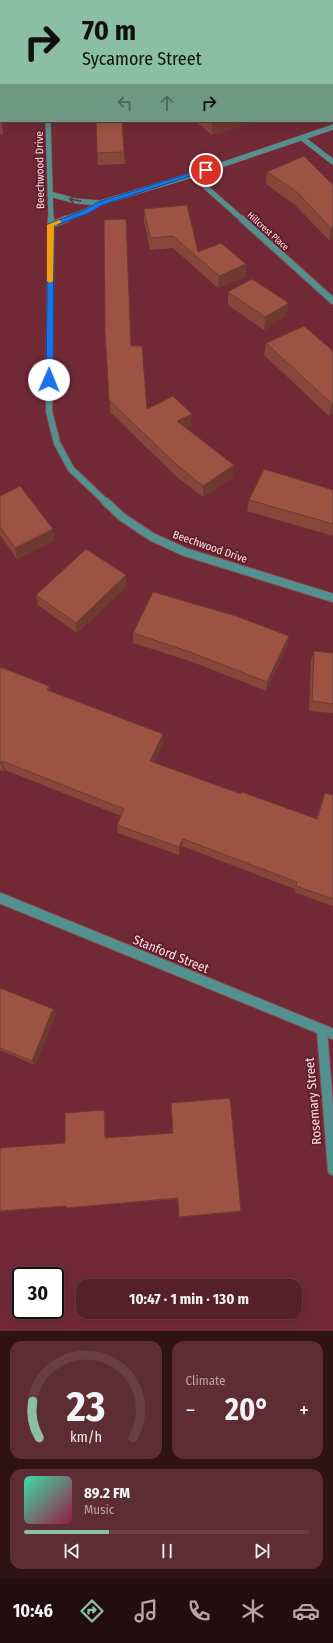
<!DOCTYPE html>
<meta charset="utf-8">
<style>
body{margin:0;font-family:"Fira Sans Condensed",sans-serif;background:#5e2d34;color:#f1f3f6;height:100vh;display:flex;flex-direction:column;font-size:15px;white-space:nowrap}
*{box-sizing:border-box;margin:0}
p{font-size:13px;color:#b6a3a8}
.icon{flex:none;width:22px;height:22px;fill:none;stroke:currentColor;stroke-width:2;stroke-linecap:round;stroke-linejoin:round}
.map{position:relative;height:1331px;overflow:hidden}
.side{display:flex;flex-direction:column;gap:10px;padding:10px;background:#2f1216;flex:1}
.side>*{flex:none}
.hud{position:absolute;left:0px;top:0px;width:333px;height:122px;box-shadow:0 2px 10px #0003,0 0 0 1px #6b3e45;background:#8abfa5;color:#111;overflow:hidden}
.speed{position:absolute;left:12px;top:1267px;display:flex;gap:8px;font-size:20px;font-weight:700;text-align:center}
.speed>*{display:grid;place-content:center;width:52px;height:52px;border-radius:50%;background:#552028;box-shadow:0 2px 10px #0003,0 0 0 1px #6b3e45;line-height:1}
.speed .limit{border:2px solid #111;border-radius:6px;background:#fff;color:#111}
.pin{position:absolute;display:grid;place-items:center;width:34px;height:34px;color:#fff;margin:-17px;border:2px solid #fff;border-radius:50%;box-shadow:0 1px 4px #0007}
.me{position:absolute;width:44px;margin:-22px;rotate:1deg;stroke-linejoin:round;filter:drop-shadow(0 0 3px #0008)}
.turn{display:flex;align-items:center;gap:14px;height:84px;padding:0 16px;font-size:18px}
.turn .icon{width:52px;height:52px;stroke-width:2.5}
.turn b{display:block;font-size:28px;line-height:34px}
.lanes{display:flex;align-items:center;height:38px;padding:0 16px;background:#0003;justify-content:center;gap:20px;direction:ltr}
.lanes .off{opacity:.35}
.big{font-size:30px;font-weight:700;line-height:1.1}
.side .tile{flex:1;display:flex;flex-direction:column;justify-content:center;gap:6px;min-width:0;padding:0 14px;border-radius:12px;background:#5e2d34}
.side .dial{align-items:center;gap:0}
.dial svg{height:104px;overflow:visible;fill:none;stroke:#6b3e45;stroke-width:7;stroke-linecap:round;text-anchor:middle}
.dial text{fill:#f1f3f6;stroke:none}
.song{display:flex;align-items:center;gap:12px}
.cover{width:48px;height:48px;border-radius:6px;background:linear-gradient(135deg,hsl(160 70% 55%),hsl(340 70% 35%))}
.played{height:4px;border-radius:2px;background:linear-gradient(90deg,#8abfa5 30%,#6b3e45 30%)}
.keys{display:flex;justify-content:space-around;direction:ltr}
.heat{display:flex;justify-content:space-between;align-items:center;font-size:22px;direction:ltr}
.side .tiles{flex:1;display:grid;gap:10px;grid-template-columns:1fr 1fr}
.tile:last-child{grid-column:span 2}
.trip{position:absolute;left:76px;top:1279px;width:226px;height:40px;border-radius:12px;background:#552028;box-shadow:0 2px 10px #0003,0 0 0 1px #6b3e45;font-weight:700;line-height:40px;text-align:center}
.tabs{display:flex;height:64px;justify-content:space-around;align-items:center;background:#220d10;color:#b6a3a8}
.tabs .icon{width:28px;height:28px}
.tabs .on{color:#8abfa5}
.tabs b{font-size:18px;color:#f1f3f6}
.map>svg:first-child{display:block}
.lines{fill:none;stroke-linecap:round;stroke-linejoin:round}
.service-casing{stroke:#8a4b54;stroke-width:6}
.minor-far3-casing{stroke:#8a4b54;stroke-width:6}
.minor-far2-casing{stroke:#8a4b54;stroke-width:8}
.minor-far1-casing{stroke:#8a4b54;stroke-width:10}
.minor-casing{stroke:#8a4b54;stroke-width:12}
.service{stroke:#53918f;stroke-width:5}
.minor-far3{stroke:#53918f;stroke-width:5}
.minor-far2{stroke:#53918f;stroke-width:6}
.minor-far1{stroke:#53918f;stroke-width:8}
.minor{stroke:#53918f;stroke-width:10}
.wall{fill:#86473a}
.shaded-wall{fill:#6d3a30}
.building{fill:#9c5344;stroke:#6d3a30}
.oneway{stroke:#603b44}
.route{fill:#1a73e8;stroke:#114b97}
.slow{fill:#f59e0b}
.labels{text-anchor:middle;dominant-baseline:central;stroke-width:4;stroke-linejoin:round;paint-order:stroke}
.far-street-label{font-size:9px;fill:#fce1e3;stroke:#641e2b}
.street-label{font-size:11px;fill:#fce1e3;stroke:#641e2b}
.near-street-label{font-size:13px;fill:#fce1e3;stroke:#641e2b}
</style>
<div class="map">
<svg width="333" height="1331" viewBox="0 0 333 1331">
<rect width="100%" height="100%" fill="#712a35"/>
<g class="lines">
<g class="service-casing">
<polyline id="service" points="302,138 333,162"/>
</g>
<g class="minor-far3-casing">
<g id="minor-far3">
<polyline points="48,121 51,220"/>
<polyline points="192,175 243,220"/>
<polyline points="50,194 76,201 100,203"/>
<polyline points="63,220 87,211 100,203 192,175 333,127"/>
</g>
</g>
<g class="minor-far2-casing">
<g id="minor-far2">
<polyline points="51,219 49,411 57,443 71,469 107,503"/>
<polyline points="242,219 333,301"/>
<polyline points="51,225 66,219"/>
</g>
</g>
<g class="minor-far1-casing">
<polyline id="minor-far1" points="106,502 122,517 152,537 185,552 333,598"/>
</g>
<g class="minor-casing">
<g id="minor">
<polyline points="0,898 333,1034"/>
<polyline points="322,1030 333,1170"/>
</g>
</g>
<use href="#service" class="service"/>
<use href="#minor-far3" class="minor-far3"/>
<use href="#minor-far2" class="minor-far2"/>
<use href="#minor-far1" class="minor-far1"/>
<use href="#minor" class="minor"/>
</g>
<g class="wall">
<polygon points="171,0 224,0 225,1 172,1"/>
<polygon points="0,7 1,121 3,121 3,134 0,134"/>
<polygon points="96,121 124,152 125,164 98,165"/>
<polygon points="195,121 258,121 212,135"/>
<polygon points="267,172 333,185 333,239 329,240 295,205 266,184"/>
<polygon points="144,209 198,252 246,264 245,277 218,288 173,248 150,250 144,221"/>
<polygon points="228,292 287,315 264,330 228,305"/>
<polygon points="105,330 131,346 147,409 191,426 186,428 233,477 203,497 177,477 110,412"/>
<polygon points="266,343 333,351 333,414 329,416 264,355"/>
<polygon points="333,490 333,536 247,511 249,500"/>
<polygon points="0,496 55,540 17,559 0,535"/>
<polygon points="127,586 77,633 38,605 36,595"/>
<polygon points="133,633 289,636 287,646 266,691 190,661 133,643"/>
<polygon points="314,651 333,653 333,713 309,711 311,661"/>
<polygon points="0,667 49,686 51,691 163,734 163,743 153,763 316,819 325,793 333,795 333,906 294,892 295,889 182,846 179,855 118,833 117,825 121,816 5,770 4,772 0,770"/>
<polygon points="0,988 53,1009 56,1014 35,1065 0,1050"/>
<polygon points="171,1106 240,1212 179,1217 177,1199 68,1208 66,1208 66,1206 0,1212 0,1148 65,1143 105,1112 106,1138 173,1133"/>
</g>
<g class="shaded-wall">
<polygon points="1,121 3,121 3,134 1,122"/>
<polygon points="219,121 258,121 212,135 212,123"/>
<polygon points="333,227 333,239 329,240 331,228"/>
<polygon points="246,264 245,277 218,288 219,276"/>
<polygon points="289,303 287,315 264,330 265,317"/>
<polygon points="332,404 333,404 333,414 329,416"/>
<polygon points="192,414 191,426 177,433 177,421"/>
<polygon points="234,465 233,477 203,497 203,486"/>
<polygon points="53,529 55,540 17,559 15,548"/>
<polygon points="126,575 127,586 77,633 76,623"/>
<polygon points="289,636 287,646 266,691 267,682"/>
<polygon points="49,686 51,695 47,690"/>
<polygon points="163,734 163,743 150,770 150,761"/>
<polygon points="2,761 5,770 4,772 1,763"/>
<polygon points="183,839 182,846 179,855 179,847"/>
<polygon points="53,1009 56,1014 35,1065 32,1061"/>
<polygon points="104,1110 105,1112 106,1140 105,1138"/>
</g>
<g class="building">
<rect x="91" y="0" width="32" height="1"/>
<polygon points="180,0 224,0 225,1 181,1"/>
<rect x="0" y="7" width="1" height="115"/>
<polygon points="96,121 122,121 124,152 97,153"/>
<polygon points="210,121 219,121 212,123"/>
<polygon points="304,156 333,185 333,227 331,228 297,192 267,172"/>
<polygon points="187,205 198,252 221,243 246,264 219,276 173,236 150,238 144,209"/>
<polygon points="126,219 131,346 142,346 147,409 173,396 192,414 177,421 234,465 203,486 177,465 109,400 105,330 104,220"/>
<polygon points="252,279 289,303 265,317 228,292"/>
<polygon points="304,326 333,351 333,404 332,404 266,343"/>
<polygon points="264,469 333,490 333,524 249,500"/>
<polygon points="20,486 53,529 15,548 0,527 0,496"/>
<polygon points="86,549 126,575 76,623 36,595"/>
<polygon points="153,592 236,616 289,636 267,682 190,652 133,633"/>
<polygon points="314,651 333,653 333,704 312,701"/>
<polygon points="0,667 49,686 47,690 163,734 150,761 241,794 242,792 317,819 325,793 333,795 333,899 296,886 297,882 183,839 179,847 117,825 124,809 2,761 1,763 0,763"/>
<polygon points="0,988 53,1009 32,1061 0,1048"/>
<polygon points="230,1098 241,1211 179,1217 178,1198 66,1208 66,1206 0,1211 0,1148 65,1143 65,1113 104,1110 105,1138 173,1133 171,1103"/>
</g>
<defs><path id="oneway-shaft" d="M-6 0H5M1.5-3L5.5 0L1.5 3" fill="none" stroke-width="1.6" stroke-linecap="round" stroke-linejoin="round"/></defs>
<use class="oneway" href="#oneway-shaft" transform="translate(75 200) rotate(-169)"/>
<polygon class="route" points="203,169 209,170 102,205 89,213 54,226 53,380 46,382 48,224 85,210 98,202"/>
<polygon class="slow" points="59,220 62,222 54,226 53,281 50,283 47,281 47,225"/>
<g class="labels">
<g class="far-street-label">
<text transform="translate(268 231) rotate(42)">Hillcrest Place</text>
</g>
<g class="street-label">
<text transform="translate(40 170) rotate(-91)">Beechwood Drive</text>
<text transform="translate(210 547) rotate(19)">Beechwood Drive</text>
</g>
<g class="near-street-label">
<text transform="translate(171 954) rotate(22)">Stanford Street</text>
<text transform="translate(313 1101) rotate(-95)">Rosemary Street</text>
</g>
</g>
</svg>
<div class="speed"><div class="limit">30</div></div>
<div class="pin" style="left:206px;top:170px;background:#d93025"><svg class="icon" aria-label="arrive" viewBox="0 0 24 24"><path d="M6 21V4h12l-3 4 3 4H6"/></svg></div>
<svg class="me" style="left:49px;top:380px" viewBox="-20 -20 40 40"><circle r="19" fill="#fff"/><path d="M0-13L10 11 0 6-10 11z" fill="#1a73e8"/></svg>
<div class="trip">10:47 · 1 min · 130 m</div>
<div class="hud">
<div class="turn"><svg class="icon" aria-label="right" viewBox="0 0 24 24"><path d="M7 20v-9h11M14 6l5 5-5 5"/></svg><div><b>70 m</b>Sycamore Street</div></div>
<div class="lanes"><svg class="icon off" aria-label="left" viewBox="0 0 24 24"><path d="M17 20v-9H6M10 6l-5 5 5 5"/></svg><svg class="icon off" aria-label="ahead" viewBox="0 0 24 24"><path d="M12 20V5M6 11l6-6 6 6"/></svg><svg class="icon" aria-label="right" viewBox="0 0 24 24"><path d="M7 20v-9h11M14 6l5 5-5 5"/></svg></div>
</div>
</div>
<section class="side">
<div class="tiles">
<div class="tile dial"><svg viewBox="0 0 100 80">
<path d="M14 69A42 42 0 1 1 86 69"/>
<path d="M14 69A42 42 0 0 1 9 41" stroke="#8abfa5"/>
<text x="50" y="56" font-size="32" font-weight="700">23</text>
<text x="50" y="72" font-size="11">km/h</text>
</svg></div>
<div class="tile"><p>Climate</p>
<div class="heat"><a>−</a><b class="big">20°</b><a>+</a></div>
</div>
<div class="tile">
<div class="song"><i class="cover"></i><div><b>89.2 FM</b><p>Music</p></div></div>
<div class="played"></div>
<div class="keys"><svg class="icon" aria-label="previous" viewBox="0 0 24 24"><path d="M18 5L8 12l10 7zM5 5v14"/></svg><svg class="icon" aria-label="pause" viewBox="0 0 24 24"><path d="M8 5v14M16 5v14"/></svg><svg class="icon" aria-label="next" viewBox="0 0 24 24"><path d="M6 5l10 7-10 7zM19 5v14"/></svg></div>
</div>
</div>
</section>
<nav class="tabs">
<b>10:46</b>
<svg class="icon on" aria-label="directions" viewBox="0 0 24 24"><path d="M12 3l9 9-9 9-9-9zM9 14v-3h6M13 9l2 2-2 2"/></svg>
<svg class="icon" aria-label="music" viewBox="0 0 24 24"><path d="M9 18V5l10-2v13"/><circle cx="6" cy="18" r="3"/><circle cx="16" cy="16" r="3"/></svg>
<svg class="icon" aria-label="phone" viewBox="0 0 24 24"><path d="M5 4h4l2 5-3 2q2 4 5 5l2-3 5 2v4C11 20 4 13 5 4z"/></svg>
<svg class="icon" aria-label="climate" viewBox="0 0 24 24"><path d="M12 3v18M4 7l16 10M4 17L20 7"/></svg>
<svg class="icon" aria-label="car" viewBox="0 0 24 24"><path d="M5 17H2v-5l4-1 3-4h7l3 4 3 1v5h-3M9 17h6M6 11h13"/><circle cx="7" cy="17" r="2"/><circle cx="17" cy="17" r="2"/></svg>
</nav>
